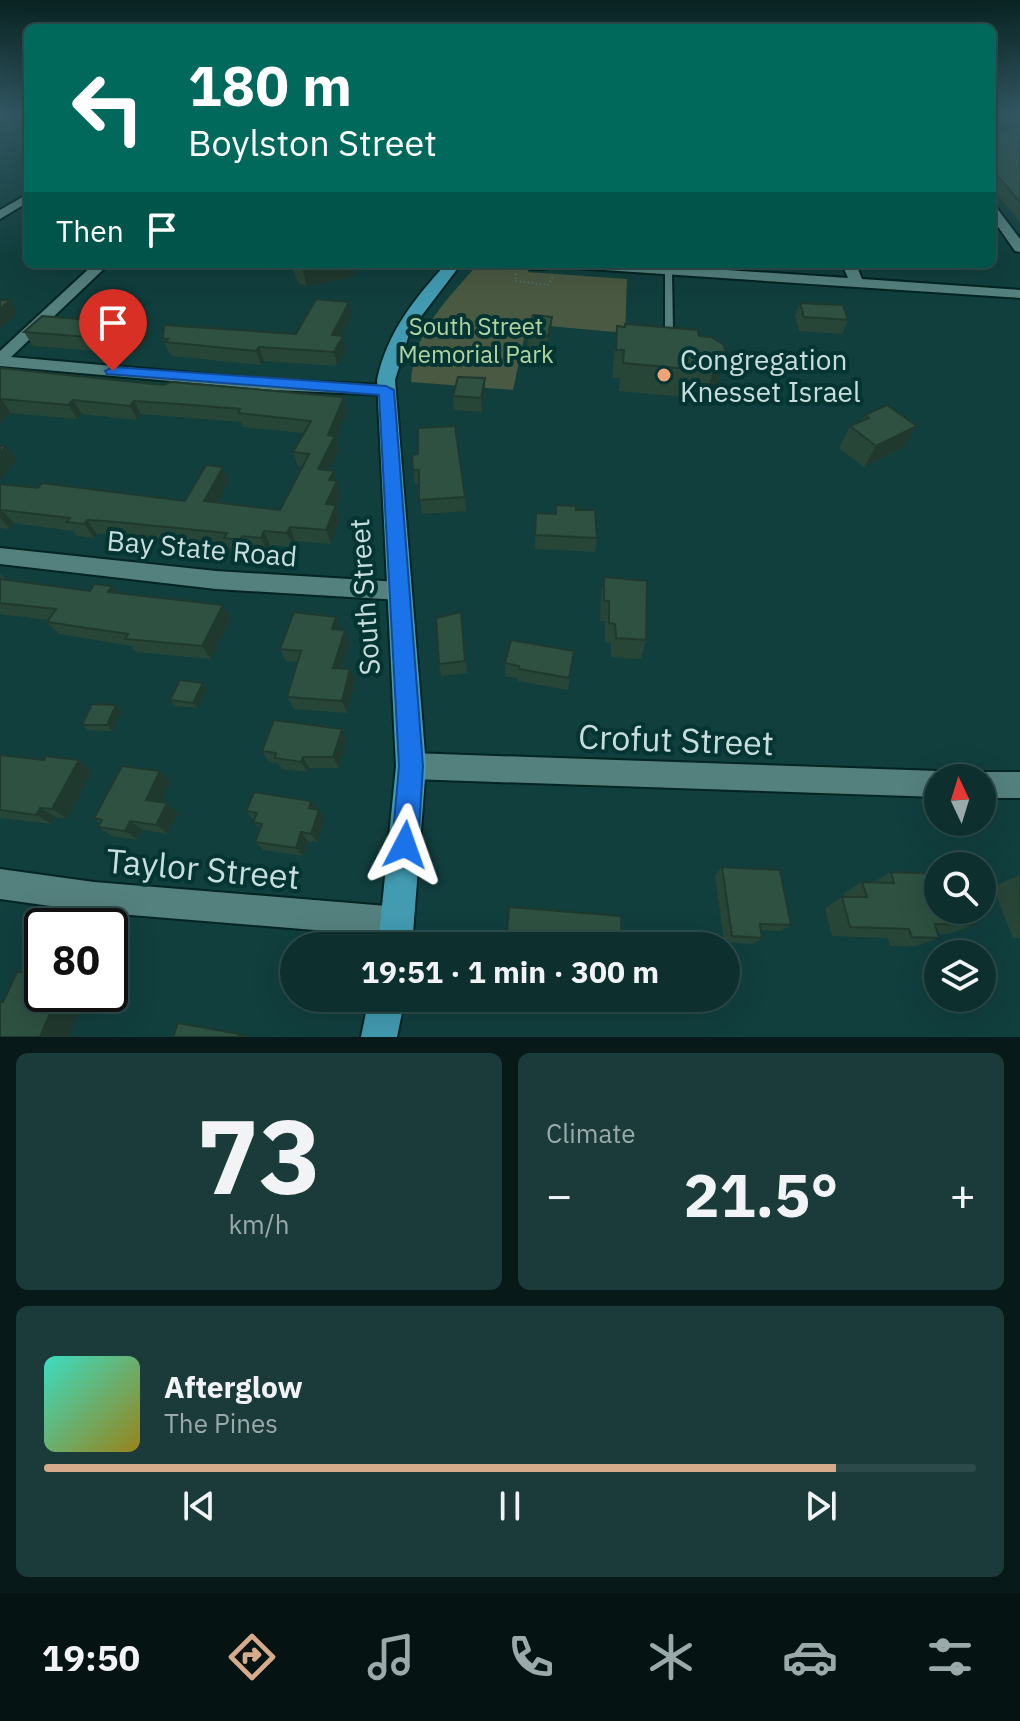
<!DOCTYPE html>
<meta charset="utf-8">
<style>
body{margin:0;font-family:"IBM Plex Sans",sans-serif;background:#1b3b3a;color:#f1f3f6;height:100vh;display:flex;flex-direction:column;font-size:30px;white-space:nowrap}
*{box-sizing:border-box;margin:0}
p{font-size:26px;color:#9aa9aa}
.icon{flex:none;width:44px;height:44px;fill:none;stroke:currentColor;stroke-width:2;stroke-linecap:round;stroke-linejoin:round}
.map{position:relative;height:1037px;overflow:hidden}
.details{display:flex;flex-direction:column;gap:16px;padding:16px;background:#071a19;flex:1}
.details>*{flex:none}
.top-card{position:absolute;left:24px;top:24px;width:972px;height:244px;border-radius:12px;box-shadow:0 8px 32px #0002,0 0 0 2px #2d4a4a;background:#00695c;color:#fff;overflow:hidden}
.needle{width:52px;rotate:356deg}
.tools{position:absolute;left:924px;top:764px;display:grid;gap:16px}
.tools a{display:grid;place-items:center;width:72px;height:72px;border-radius:50%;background:#0d2f2e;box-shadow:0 8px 32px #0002,0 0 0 2px #2d4a4a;font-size:40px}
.speed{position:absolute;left:24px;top:908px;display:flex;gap:16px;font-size:40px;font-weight:700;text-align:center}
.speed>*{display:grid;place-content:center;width:104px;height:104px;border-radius:50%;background:#0d2f2e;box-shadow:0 8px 32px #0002,0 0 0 2px #2d4a4a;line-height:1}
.speed .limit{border:4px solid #111;border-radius:12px;background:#fff;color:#111}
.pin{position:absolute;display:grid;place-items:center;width:68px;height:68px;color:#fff;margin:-82px -34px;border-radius:50% 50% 50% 0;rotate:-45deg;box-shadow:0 0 8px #0007}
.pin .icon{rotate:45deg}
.me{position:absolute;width:88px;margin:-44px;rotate:4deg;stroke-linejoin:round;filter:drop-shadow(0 0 6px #0008)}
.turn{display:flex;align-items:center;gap:28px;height:168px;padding:0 32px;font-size:36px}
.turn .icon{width:104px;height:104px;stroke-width:2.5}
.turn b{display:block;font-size:56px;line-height:68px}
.then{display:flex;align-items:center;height:76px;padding:0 32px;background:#0003;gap:16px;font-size:30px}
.big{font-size:60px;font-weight:700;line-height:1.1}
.details .card{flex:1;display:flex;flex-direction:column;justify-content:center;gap:12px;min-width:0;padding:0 28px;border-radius:12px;background:#1b3b3a}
.details .dial{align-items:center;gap:0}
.dial b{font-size:104px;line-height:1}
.song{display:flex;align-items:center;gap:24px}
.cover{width:96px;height:96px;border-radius:12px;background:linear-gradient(135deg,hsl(170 70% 55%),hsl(50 70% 35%))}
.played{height:8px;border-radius:4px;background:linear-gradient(90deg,#d6ab8b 85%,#2d4a4a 85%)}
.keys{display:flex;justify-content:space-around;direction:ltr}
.heat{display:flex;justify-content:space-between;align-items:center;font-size:44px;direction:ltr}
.details .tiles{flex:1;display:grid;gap:16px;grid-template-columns:1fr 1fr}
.card:last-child{grid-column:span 2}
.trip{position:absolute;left:280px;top:932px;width:460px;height:80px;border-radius:40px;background:#0d2f2e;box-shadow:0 8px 32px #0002,0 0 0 2px #2d4a4a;font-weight:700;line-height:80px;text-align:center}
.dock{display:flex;height:128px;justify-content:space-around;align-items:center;background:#051312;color:#9aa9aa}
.dock .icon{width:56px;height:56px}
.dock .selected{color:#d6ab8b}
.dock b{font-size:36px;color:#f1f3f6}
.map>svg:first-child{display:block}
.green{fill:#4a5942}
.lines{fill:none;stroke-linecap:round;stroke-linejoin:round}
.service-casing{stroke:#022423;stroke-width:4}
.minor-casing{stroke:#022423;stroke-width:4}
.tertiary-casing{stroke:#022423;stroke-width:4}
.trunk-casing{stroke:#022423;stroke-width:4}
.path{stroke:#4f7574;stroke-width:2;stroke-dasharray:1 3;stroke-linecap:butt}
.service{fill:#54807e;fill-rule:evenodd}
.minor{fill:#54807e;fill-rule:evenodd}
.tertiary{fill:#54807e;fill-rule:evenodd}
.trunk{fill:#429bb1;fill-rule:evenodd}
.wall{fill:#284638}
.shaded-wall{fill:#20392e}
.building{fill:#2e5141;stroke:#20392e;stroke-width:2}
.route{fill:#1a73e8;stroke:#114b97;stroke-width:2}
.poi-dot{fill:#efa377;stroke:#043533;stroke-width:3}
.labels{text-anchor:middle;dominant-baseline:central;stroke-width:8;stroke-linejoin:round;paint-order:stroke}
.far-park-label{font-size:24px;fill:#b1d4a0;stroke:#043533}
.poi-label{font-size:28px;fill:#c7dedd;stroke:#043533;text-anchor:start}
.street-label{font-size:28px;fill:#c7dedd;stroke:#043533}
.near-street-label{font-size:34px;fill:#c7dedd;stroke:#043533}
</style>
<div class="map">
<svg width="1020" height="1037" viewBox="0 0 1020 1037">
<rect width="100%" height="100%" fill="#113f3e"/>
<path class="green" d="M478 264H529L528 272 627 279 625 333 527 324 513 390 411 382C413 331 447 300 478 264Z"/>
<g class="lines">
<g class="service-casing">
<polygon id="service" points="665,269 672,271 673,329 669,331 665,329"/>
</g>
<g class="minor-casing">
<g id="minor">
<polygon points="28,194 28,202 0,219 0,210"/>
<polygon points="992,206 996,207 1020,239 1020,252 1015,251 992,218"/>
<polygon points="94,264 109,264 11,357 274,380 386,385 394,390 386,395 274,390 0,366 0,351"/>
<path d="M519 264H557C549 271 527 271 519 264Z"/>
<polygon points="567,264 634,264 848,278 842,264 856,264 862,279 1020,290 1020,298 574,268"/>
<polygon points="0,548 216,571 400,582 408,585 411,591 408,597 400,600 216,589 0,564"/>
<polygon points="0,869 94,882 399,907 410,911 414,922 410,933 399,937 94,912 0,899"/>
</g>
</g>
<g class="tertiary-casing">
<g id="tertiary">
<polygon points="411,753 938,771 949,778 938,778 938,797 411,779 402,775 398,766 402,757"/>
<polygon points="982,772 1020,772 1020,798 982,798 982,778 971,778"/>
</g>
</g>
<g class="trunk-casing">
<g id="trunk">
<path d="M446 264H461L410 331 395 380 426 766 412 946H378L396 766 377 380C387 333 414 299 446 264Z"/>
<polygon points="369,998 405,998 397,1037 361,1037"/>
</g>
</g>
<g class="path">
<polyline points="477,264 513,270"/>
<polyline points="516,274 515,281 548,285 553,277"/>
</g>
<use href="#service" class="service"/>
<use href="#minor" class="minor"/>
<use href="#tertiary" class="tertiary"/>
<use href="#trunk" class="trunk"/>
</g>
<g class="wall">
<polygon points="992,113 1020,113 1020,127 992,125"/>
<polygon points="1008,127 1020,127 1020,222 992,188 992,130 1006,131"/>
<polygon points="291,264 370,264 354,271 354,274 351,277 307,286 298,283"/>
<polygon points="800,303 848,320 842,334 799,331 795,316"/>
<polygon points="352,315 342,336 346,350 337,366 264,361 261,365 172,356 170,353 169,353 163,339 296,334"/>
<polygon points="617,326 699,336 726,355 718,383 708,390 696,389 694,398 619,391 620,378 612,378"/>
<polygon points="551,331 547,350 528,348 528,334"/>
<polygon points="24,332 148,338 134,354 33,346"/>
<polygon points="0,368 163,385 344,397 347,411 336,439 339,450 329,470 334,471 341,495 336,506 340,519 331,544 295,541 293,547 270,545 267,551 248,549 246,553 231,552 228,546 116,534 97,534 94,538 77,536 73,531 14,523 10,529 0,528 0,484 185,501 229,481 217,503 280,510 302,467 298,466 293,452 303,433 243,427 241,422 141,414 137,420 82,414 77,419 11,413 0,424"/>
<polygon points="485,392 482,412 454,410 453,396"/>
<polygon points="865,415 904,447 864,467 839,448 850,426 862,421"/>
<polygon points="412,455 465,497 466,511 422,514 419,484 415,484"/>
<polygon points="576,510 597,538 595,552 535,549 536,513 555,514"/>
<polygon points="0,574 8,580 90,591 223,605 231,618 211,659 136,652 131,646 59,634 47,622 48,620 0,614"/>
<polygon points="604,577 646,640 641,659 611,657 611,643 605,642 605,621 600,621 601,597"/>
<polygon points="461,612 467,673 441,676 439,664"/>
<polygon points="341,630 349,643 342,668 350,669 355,681 347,713 294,709 287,697 298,662 286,661 280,649"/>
<polygon points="574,651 568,690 518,681 518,678 505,676 505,663"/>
<polygon points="203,683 207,689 198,708 175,706 170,700"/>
<polygon points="122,711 113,731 88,730 82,725"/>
<polygon points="347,740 339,768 309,768 308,772 282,769 278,763 269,762 262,751"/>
<polygon points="0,755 44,760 79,760 93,771 67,819 56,817 52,824 0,818"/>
<polygon points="171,782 161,802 178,813 168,834 143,830 138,840 112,836 98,827 100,823 94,818"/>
<polygon points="317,810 325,819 318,842 308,841 303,856 264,850 255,842 260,829 253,822 254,820 246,811"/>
<polygon points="722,867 791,925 781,931 761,930 762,938 753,944 724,942 715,875"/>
<polygon points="891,872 938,910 974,925 949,934 938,934 939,938 916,946 890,946 888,938 832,936 825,908 842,897 845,897 844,893 862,882 874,882"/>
<polygon points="1019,875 1020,938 1013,938 993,887"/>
<polygon points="484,998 571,1006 568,1011 485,1004"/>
</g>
<g class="shaded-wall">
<polygon points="301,264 370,264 354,271 354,274 351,277 307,286"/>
<polygon points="10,300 18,313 0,329 0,309"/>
<polygon points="349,302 352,315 337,346 343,336 346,350 337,366 334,352 332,335"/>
<polygon points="552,317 551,331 547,350 548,336"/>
<polygon points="142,324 148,338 134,354 127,340"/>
<polygon points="259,347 264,361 261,365 256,351"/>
<polygon points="726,355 718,383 708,390 715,362"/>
<polygon points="485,378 485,392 482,412 481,398"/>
<polygon points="344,397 347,411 336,439 339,450 323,483 318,469 328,435"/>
<polygon points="1,399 11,413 0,424 0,400"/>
<polygon points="73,400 82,414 77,419 68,405"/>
<polygon points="134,401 141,414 137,420 130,406"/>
<polygon points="917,426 904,447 864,467 876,446"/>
<polygon points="6,446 17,460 0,480 0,453"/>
<polygon points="223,467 229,481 211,515 204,501"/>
<polygon points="334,471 341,495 336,506 340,519 331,544 326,530 326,504 329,480"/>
<polygon points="2,510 14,523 10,529 0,518 0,513"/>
<polygon points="87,520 97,534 94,538 84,524"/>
<polygon points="290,527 295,541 293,547 287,533"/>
<polygon points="264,531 270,545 267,551 261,538"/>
<polygon points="242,536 248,549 246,553 240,540"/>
<polygon points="112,586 122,600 108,592"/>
<polygon points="223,605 231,618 211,659 202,646"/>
<polygon points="336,617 341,630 332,629"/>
<polygon points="345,630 349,643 338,680 333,668"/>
<polygon points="350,669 355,681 347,713 342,701"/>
<polygon points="203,683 207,689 198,708 193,703"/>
<polygon points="116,705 122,711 113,731 107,725"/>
<polygon points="342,729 347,740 339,768 333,757"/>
<polygon points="303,757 309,768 308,772 301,762"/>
<polygon points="79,760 93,771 67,819 52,809"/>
<polygon points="160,771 171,782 158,810 146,800"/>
<polygon points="311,801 318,810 309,808"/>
<polygon points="167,803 178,813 168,834 156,825"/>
<polygon points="40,808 56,817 52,824 36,815"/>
<polygon points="319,810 325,819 318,842 311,834"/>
<polygon points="130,821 143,830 138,840 125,831"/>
<polygon points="301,832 308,841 303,856 296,848"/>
<polygon points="42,990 42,994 69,994 63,1008 79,1012 69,1037 40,1037 35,1005"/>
<polygon points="239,1034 254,1037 238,1037"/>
</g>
<g class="building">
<polygon points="995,113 1020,113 1020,116 997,115"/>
<polygon points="1008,127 1020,127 1020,202 992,169 992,130 1012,131"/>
<polygon points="316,299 349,302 332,335 343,336 334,352 259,347 256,351 165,342 168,339 163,339 164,325 296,334"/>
<polygon points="0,300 10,300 0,309"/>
<polygon points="800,303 843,305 848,320 804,317"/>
<polygon points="533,315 552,317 548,336 528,334"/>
<polygon points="42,316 142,324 127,340 24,332"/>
<polygon points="625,324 698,330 699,336 711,337 724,345 726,355 715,362 701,361 701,370 623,363 624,350 616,350 617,326 625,327"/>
<polygon points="0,368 163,385 171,382 344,397 328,435 335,436 318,469 334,471 329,480 337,481 326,504 336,505 326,530 290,527 287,533 264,531 261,538 242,536 240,540 224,538 227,533 106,521 87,520 84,524 66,522 70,518 2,510 0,513 0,484 38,488 42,483 185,501 206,465 223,467 204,501 280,510 309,454 293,452 311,421 238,413 240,409 179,404 134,401 130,406 73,400 68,405 1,399 0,400"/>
<polygon points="458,377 485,378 481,398 453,396"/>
<polygon points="887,405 917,426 876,446 850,426 869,418 865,415"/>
<polygon points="455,426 465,497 419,500 419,470 413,470 412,455 418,454 418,428"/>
<polygon points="0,446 6,446 0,453"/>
<polygon points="556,505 576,506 576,510 595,510 597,538 535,535 536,513 556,514"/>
<polygon points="604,577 647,581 646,640 616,638 615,624 609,623 609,601 604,601"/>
<polygon points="0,579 90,591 94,584 112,586 108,592 223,605 202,646 125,639 128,634 47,622 56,609 0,603"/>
<polygon points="294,612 336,617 332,629 345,630 333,668 350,669 342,701 287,697 301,651 280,649"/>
<polygon points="461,612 465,661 439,664 436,618"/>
<polygon points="511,640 574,651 569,678 519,669 519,666 505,663"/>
<polygon points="180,680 203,683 193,703 170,700"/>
<polygon points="92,704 116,705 107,725 82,725"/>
<polygon points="274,720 342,729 333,757 303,757 301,762 275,758 276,753 262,751"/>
<polygon points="0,755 44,760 46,756 79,760 52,809 40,808 36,815 0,810"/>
<polygon points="122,766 160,771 146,800 167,803 156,825 130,821 125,831 98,827 102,820 94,818"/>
<polygon points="254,792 311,801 309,808 319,810 311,834 301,832 296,848 255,842 262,824 253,822 257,813 246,811"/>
<polygon points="722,867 780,870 791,925 760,924 762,938 732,936"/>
<polygon points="891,872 938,874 938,910 968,910 974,925 935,924 939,938 912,937 909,929 850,927 842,897 867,897 862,882 894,883"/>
<polygon points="509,907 621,916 622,946 488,946 489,935 507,936"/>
<polygon points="17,972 42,975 42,990 35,1005 53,1006 40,1037 0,1037 0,1002 3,1002"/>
<polygon points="484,998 571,998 571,1006"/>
<polygon points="178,1023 239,1034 238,1037 173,1037"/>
</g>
<linearGradient id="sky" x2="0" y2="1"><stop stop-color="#092322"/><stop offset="0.44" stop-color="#325863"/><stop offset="1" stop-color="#325863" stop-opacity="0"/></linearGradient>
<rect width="1020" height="258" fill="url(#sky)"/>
<polygon class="route" points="113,367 386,386 394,390 423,766 418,845 414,854 405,858 396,854 392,845 399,766 379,395 107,374 105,371"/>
<circle class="poi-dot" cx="664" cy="375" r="8"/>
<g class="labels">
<g class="far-park-label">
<text x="476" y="326">South Street<tspan x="476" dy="28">Memorial Park</tspan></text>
</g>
<g class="poi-label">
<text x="680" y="359">Congregation<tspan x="680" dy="32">Knesset Israel</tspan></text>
</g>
<g class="street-label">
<text transform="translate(202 548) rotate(5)">Bay State Road</text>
<text transform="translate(364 597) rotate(-94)">South Street</text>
</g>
<g class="near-street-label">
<text transform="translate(676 739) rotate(2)">Crofut Street</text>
<text transform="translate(203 868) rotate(5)">Taylor Street</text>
</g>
</g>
</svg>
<div class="tools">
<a><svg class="needle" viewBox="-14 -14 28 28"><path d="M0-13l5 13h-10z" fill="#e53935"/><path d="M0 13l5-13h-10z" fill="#9aa9aa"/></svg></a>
<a><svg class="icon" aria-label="search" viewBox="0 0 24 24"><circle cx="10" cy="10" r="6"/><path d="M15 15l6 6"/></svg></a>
<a><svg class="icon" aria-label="layers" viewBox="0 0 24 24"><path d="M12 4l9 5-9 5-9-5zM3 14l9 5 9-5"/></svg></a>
</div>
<div class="speed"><div class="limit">80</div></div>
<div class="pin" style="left:113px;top:371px;background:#d93025"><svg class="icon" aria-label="arrive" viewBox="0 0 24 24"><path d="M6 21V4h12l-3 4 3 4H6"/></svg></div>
<svg class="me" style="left:405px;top:845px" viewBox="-20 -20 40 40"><path d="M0-17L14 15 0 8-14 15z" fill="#1a73e8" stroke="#fff" stroke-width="4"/></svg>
<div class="trip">19:51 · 1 min · 300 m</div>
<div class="top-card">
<div class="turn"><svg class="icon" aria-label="left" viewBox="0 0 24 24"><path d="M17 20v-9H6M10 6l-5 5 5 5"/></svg><div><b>180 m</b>Boylston Street</div></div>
<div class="then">Then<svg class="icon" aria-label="arrive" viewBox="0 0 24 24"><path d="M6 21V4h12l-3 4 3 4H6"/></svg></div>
</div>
</div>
<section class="details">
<div class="tiles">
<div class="card dial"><b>73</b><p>km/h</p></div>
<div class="card"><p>Climate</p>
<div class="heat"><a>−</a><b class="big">21.5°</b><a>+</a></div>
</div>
<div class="card">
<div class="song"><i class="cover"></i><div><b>Afterglow</b><p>The Pines</p></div></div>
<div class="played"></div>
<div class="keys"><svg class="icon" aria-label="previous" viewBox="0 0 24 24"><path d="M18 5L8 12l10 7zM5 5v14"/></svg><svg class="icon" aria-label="pause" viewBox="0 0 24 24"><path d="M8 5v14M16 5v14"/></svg><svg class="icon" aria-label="next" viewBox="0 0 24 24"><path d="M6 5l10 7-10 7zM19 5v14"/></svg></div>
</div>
</div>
</section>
<nav class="dock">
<b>19:50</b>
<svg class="icon selected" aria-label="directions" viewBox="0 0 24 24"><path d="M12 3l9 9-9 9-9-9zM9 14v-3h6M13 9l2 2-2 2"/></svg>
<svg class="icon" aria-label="music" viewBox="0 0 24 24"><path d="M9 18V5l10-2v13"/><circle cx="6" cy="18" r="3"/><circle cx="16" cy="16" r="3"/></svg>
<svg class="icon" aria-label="phone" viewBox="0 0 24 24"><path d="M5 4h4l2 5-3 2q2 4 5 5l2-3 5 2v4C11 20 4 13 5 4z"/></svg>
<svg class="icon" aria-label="climate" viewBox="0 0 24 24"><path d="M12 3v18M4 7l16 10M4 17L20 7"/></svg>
<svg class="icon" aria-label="car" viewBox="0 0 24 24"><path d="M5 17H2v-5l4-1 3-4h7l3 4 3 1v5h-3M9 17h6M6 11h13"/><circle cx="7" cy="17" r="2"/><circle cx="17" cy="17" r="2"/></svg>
<svg class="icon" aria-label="filters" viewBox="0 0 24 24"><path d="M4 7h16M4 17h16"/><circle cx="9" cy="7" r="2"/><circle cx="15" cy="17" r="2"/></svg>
</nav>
